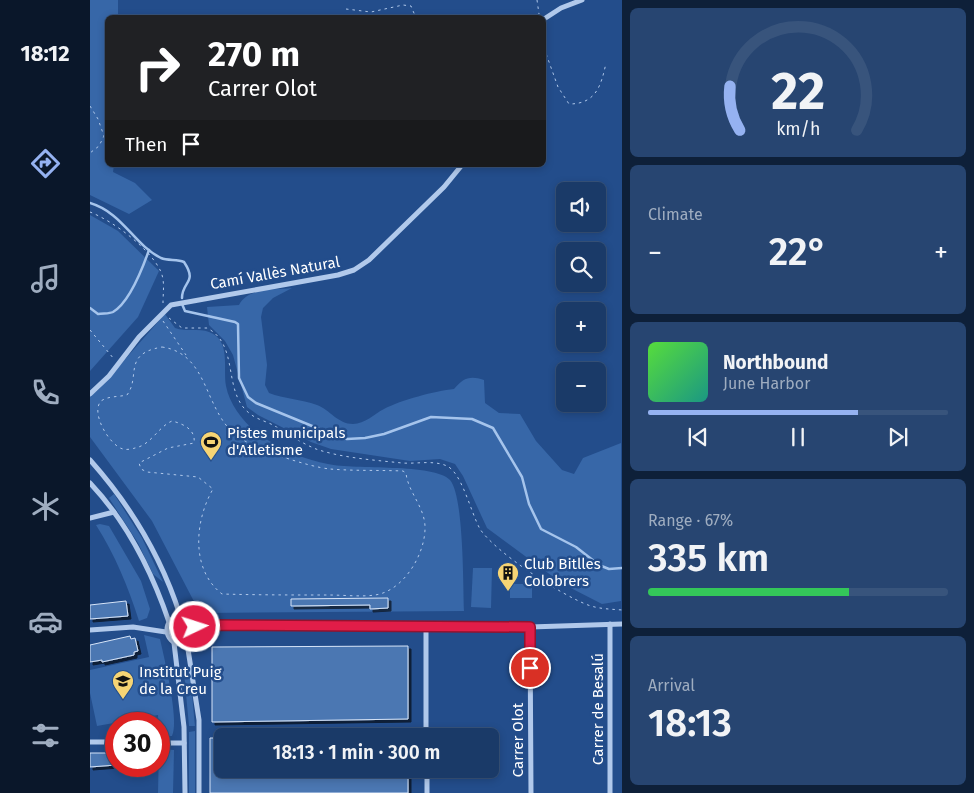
<!DOCTYPE html>
<meta charset="utf-8">
<style>
body{margin:0;font-family:"Fira Sans",sans-serif;background:#274571;color:#f1f3f6;height:100vh;display:flex;flex-direction:column;font-size:19px;white-space:nowrap}
*{box-sizing:border-box;margin:0}
p{font-size:16px;color:#9fadc0}
.icon{flex:none;width:28px;height:28px;fill:none;stroke:currentColor;stroke-width:2;stroke-linecap:round;stroke-linejoin:round}
.map{position:relative;flex:1;overflow:hidden}
.side{display:flex;flex-direction:column;gap:8px;padding:8px;background:#0e2039;width:352px}
.side>*{flex:none}
.banner{position:absolute;left:15px;top:15px;width:441px;height:152px;border-radius:8px;box-shadow:0 2px 8px #0003,0 0 0 1px #38547c;background:#202124;color:#fff;overflow:hidden}
.tools{position:absolute;left:466px;top:182px;display:grid;gap:10px}
.tools a{display:grid;place-items:center;width:50px;height:50px;border-radius:8px;background:#1a3a68;box-shadow:0 2px 8px #0003,0 0 0 1px #38547c;font-size:25px}
.speed{position:absolute;left:15px;top:712px;display:flex;gap:10px;font-size:25px;font-weight:700;text-align:center}
.speed>*{display:grid;place-content:center;width:65px;height:65px;border-radius:50%;background:#1a3a68;box-shadow:0 2px 8px #0003,0 0 0 1px #38547c;line-height:1}
.speed .limit{border:8px solid #d22;background:#fff;color:#111}
.pin{position:absolute;display:grid;place-items:center;width:42px;height:42px;color:#fff;margin:-21px;border:2px solid #fff;border-radius:50%;box-shadow:0 1px 5px #0007}
.me{position:absolute;width:55px;margin:-28px;rotate:86deg;stroke-linejoin:round;filter:drop-shadow(0 0 4px #0008)}
.turn{display:flex;align-items:center;gap:18px;height:105px;padding:0 20px;font-size:22px}
.turn .icon{width:65px;height:65px;stroke-width:2.5}
.turn b{display:block;font-size:35px;line-height:42px}
.then{display:flex;align-items:center;height:48px;padding:0 20px;background:#0003;gap:10px;font-size:19px}
.big{font-size:38px;font-weight:600;line-height:1.1}
.side .card{flex:1;display:flex;flex-direction:column;justify-content:center;gap:8px;min-width:0;padding:0 18px;border-radius:8px;background:#274571}
.side .dial{align-items:center;gap:0}
.dial svg{height:130px;overflow:visible;fill:none;stroke:#38547c;stroke-width:7;stroke-linecap:round;text-anchor:middle}
.dial text{fill:#f1f3f6;stroke:none}
.song{display:flex;align-items:center;gap:15px}
.cover{width:60px;height:60px;border-radius:8px;background:linear-gradient(135deg,hsl(110 70% 55%),hsl(170 70% 35%))}
.played{height:5px;border-radius:2px;background:linear-gradient(90deg,#95b2f1 70%,#38547c 70%)}
.keys{display:flex;justify-content:space-around;direction:ltr}
.heat{display:flex;justify-content:space-between;align-items:center;font-size:28px;direction:ltr}
.charge{height:8px;border-radius:4px;background:linear-gradient(90deg,#34c759 67%,#38547c 0)}
.trip{position:absolute;left:124px;top:728px;width:285px;height:50px;border-radius:8px;background:#1a3a68;box-shadow:0 2px 8px #0003,0 0 0 1px #38547c;font-weight:600;line-height:50px;text-align:center}
main{display:flex;flex:1;min-height:0}
.dock{display:flex;flex-direction:column;width:90px;justify-content:space-around;align-items:center;background:#0a172a;color:#9fadc0}
.dock .icon{width:35px;height:35px}
.dock .current{color:#95b2f1}
.dock b{font-size:22px;color:#f1f3f6}
.map>svg:first-child{display:block}
.green{fill:#3767a8}
.lines{fill:none;stroke-linecap:round;stroke-linejoin:round}
.stream{stroke:#a5c4ec;stroke-width:2.5}
.building{fill:#4b77b2;stroke:#d6e4f8;filter:url(#shadow)}
.path{stroke:#b1c9eb;stroke-width:1;stroke-dasharray:2.5 4;stroke-linecap:butt}
.street{stroke:#b1c9eb;stroke-width:5}
.route-casing{stroke:#92132f;stroke-width:12}
.route{stroke:#e11d48;stroke-width:9}
.labels{text-anchor:middle;dominant-baseline:central;stroke-width:5;stroke-linejoin:round;paint-order:stroke}
.street-label{font-size:15px;fill:#fff;stroke:#234d8b}
.poi-label{font-size:15px;fill:#fff;stroke:#234d8b;text-anchor:start}
</style>
<main>
<nav class="dock">
<b>18:12</b>
<svg class="icon current" aria-label="directions" viewBox="0 0 24 24"><path d="M12 3l9 9-9 9-9-9zM9 14v-3h6M13 9l2 2-2 2"/></svg>
<svg class="icon" aria-label="music" viewBox="0 0 24 24"><path d="M9 18V5l10-2v13"/><circle cx="6" cy="18" r="3"/><circle cx="16" cy="16" r="3"/></svg>
<svg class="icon" aria-label="phone" viewBox="0 0 24 24"><path d="M5 4h4l2 5-3 2q2 4 5 5l2-3 5 2v4C11 20 4 13 5 4z"/></svg>
<svg class="icon" aria-label="climate" viewBox="0 0 24 24"><path d="M12 3v18M4 7l16 10M4 17L20 7"/></svg>
<svg class="icon" aria-label="car" viewBox="0 0 24 24"><path d="M5 17H2v-5l4-1 3-4h7l3 4 3 1v5h-3M9 17h6M6 11h13"/><circle cx="7" cy="17" r="2"/><circle cx="17" cy="17" r="2"/></svg>
<svg class="icon" aria-label="filters" viewBox="0 0 24 24"><path d="M4 7h16M4 17h16"/><circle cx="9" cy="7" r="2"/><circle cx="15" cy="17" r="2"/></svg>
</nav>
<div class="map">
<svg width="532" height="793" viewBox="0 0 532 793">
<defs>
<filter id="shadow"><feDropShadow dx="3" dy="3" stdDeviation="0" flood-color="#0009"/></filter>
</defs>
<rect width="100%" height="100%" fill="#234d8b"/>
<g class="green">
<polygon points="0,0 28,0 28,17 18,18 18,165 24,165 23,172 45,183 62,200 39,214 0,195"/>
<polygon points="0,215 28,231 69,271 48,317 0,371"/>
<path d="M202 288 183 298 173 308 171 317 177 365 175 385 179 393C194 399 211 399 227 405 240 410 248 424 263 424 275 424 284 414 294 409 311 400 345 391 364 389 373 378 380 375 394 380L395 403 409 413 430 414 446 441 472 470 484 474 493 458 531 443V601L512 604 473 584 397 528 373 476 365 464 350 459 320 461 241 449 221 442 168 415 157 407 143 355 135 341 119 325 117 307 149 305C158 287 185 290 202 288Z"/>
<path d="M75 314 85 328C96 332 109 328 119 332 141 340 133 367 136 386 140 407 158 428 176 439 195 451 216 460 238 464 265 470 344 463 360 480 374 496 373 587 374 611L110 613 62 521 0 437V396L8 390Z"/>
<polygon points="24,494 52,538 73,582 63,574 48,543 19,498"/>
<path d="M10 524 19 526 51 581 60 609 57 618 49 621C38 586 25 555 6 525Z"/>
<polygon points="383,568 402,568 401,608 381,607"/>
<rect x="420" y="584" width="22" height="14"/>
<path d="M54 635 70 639C74 657 90 722 82 736L69 737 68 715 7 726 0 693V670L59 657Z"/>
<polygon points="96,670 100,673 105,726 99,726 94,672"/>
<polygon points="105,731 105,793 99,793 99,732"/>
<polygon points="69,749 84,750 83,793 68,793"/>
</g>
<g class="lines">
<g class="stream">
<path d="M0 203C33 213 43 244 71 258 78 261 87 259 94 262 108 283 92 281 92 298"/>
<polyline points="92,304 95,311 145,322 148,324 149,378 158,397 166,403 244,435 257,439 275,438 294,434 341,417 382,419 403,428 432,477 439,504 451,529 486,547 509,565 519,569 532,568"/>
<path d="M0 308 8 314C13 313 19 314 23 312 40 302 53 267 59 250"/>
</g>
</g>
<g class="building">
<polygon points="298,598 298,608 280,609 280,605 201,606 201,599"/>
<polygon points="36,601 38,616 0,619 0,605"/>
<polygon points="40,636 41,639 45,638 48,651 44,652 44,655 12,662 12,660 0,662 0,645"/>
<polygon points="318,646 318,719 122,722 122,647"/>
<polygon points="120,738 132,738 132,769 318,769 318,793 120,793"/>
<polygon points="0,753 26,753 26,765 0,767"/>
</g>
<g class="lines">
<g class="path">
<polyline points="447,0 449,14"/>
<polyline points="256,9 281,12 313,5 321,6 326,18"/>
<path d="M454 48 468 87 479 104C506 104 511 86 516 63"/>
<polyline points="0,106 8,119 14,136 9,146 0,153"/>
<path d="M0 212C23 221 61 249 71 272 75 282 73 292 73 303"/>
<path d="M79 318 92 328H117C150 345 132 391 159 413 166 419 175 421 183 425 197 433 211 443 226 449 252 458 284 460 312 463 327 464 344 460 357 466 372 473 381 513 390 529 405 552 471 595 498 605 509 609 520 609 532 610"/>
<polyline points="73,321 96,355"/>
<polyline points="0,330 24,359"/>
<path d="M72 347C121 354 113 414 150 438 168 450 219 467 240 469 264 471 289 470 313 471L316 473C318 492 334 506 335 526 336 553 314 591 285 595 271 597 254 595 239 595 203 595 167 595 132 594 100 569 105 520 123 489L108 477 57 472 51 469 49 463 78 448 104 443C106 430 94 424 82 421 68 427 61 445 45 448 42 449 37 450 33 449 20 446 0 413 11 401 18 396 28 397 37 395 51 376 32 354 72 347Z"/>
<polyline points="98,615 104,621"/>
</g>
<g class="street">
<polyline points="454,19 471,8 492,0"/>
<polyline points="0,394 19,376 49,337 81,305 248,275 264,270 279,260 354,187 372,165"/>
<path d="M0 460C41 506 71 556 90 615"/>
<path d="M0 483C36 521 62 572 79 622"/>
<polyline points="0,518 24,512"/>
<circle cx="91" cy="630" r="14"/>
<polyline points="336,626 336,736"/>
<polyline points="105,627 118,625 440,627 532,624"/>
<polyline points="440,627 441,793"/>
<polyline points="0,630 43,627 76,632"/>
<polyline points="84,643 94,727 95,793"/>
<polyline points="97,643 109,720 109,793"/>
<polyline points="0,742 26,742"/>
<polyline points="69,743 94,743"/>
<polyline points="337,769 337,793"/>
<polyline points="520,793 520,624"/>
</g>
</g>
<g class="lines">
<g class="route-casing">
<polyline id="route" points="105,627 118,625 440,627 440,668"/>
</g>
<use href="#route" class="route"/>
</g>
<defs>
<g id="stadium-pin" transform="scale(1.125)"><path d="M0 17L-7.5 6A9.5 9.5 0 1 1 7.5 6Z" fill="#f6d474" stroke="#234d8b"/><path d="M0-5a6.5 5 0 1 0 0 10a6.5 5 0 1 0 0-10ZM-3.5-1.8h7v3.6h-7Z" fill="#111"/></g>
<g id="building-pin" transform="scale(1.125)"><path d="M0 17L-7.5 6A9.5 9.5 0 1 1 7.5 6Z" fill="#f6d474" stroke="#234d8b"/><path d="M-4-6H4V6H1V3H-1V6H-4ZM-2.5-4.3h1.7v1.8h-1.7ZM.8-4.3h1.7v1.8H.8ZM-2.5-1h1.7V.8h-1.7ZM.8-1h1.7V.8H.8Z" fill="#111"/></g>
<g id="school-pin" transform="scale(1.125)"><path d="M0 17L-7.5 6A9.5 9.5 0 1 1 7.5 6Z" fill="#f6d474" stroke="#234d8b"/><path d="M0-5L7-2L0 1L-7-2ZM-4 1L0 2.5L4 1V4Q0 6-4 4Z" fill="#111"/></g>
</defs>
<g fill-rule="evenodd">
<use href="#stadium-pin" x="121" y="442"/>
<use href="#building-pin" x="418" y="573"/>
<use href="#school-pin" x="33" y="681"/>
</g>
<g class="labels">
<g class="street-label">
<text transform="translate(185 273) rotate(-10)">Camí Vallès Natural</text>
<text transform="translate(508 709) rotate(-90)">Carrer de Besalú</text>
<text transform="translate(428 740) rotate(-90)">Carrer Olot</text>
</g>
<g class="poi-label">
<text x="137" y="433">Pistes municipals<tspan x="137" dy="17">d'Atletisme</tspan></text>
<text x="434" y="564">Club Bitlles<tspan x="434" dy="17">Colobrers</tspan></text>
<text x="49" y="672">Institut Puig<tspan x="49" dy="17">de la Creu</tspan></text>
</g>
</g>
</svg>
<div class="tools">
<a><svg class="icon" aria-label="sound" viewBox="0 0 24 24"><path d="M4 9h4l5-4v14l-5-4H4zM17 9q2 3 0 6"/></svg></a>
<a><svg class="icon" aria-label="search" viewBox="0 0 24 24"><circle cx="10" cy="10" r="6"/><path d="M15 15l6 6"/></svg></a>
<a>+</a>
<a>−</a>
</div>
<div class="speed"><div class="limit">30</div></div>
<div class="pin" style="left:440px;top:668px;background:#d93025"><svg class="icon" aria-label="arrive" viewBox="0 0 24 24"><path d="M6 21V4h12l-3 4 3 4H6"/></svg></div>
<svg class="me" style="left:105px;top:627px" viewBox="-20 -20 40 40"><circle r="17" fill="#e11d48" stroke="#fff" stroke-width="3"/><path d="M0-11L8 9 0 5-8 9z" fill="#fff"/></svg>
<div class="trip">18:13 · 1 min · 300 m</div>
<div class="banner">
<div class="turn"><svg class="icon" aria-label="right" viewBox="0 0 24 24"><path d="M7 20v-9h11M14 6l5 5-5 5"/></svg><div><b>270 m</b>Carrer Olot</div></div>
<div class="then">Then<svg class="icon" aria-label="arrive" viewBox="0 0 24 24"><path d="M6 21V4h12l-3 4 3 4H6"/></svg></div>
</div>
</div>
<section class="side">
<div class="card dial"><svg viewBox="0 0 100 80">
<path d="M14 69A42 42 0 1 1 86 69"/>
<path d="M14 69A42 42 0 0 1 8 42" stroke="#95b2f1"/>
<text x="50" y="56" font-size="32" font-weight="700">22</text>
<text x="50" y="72" font-size="11">km/h</text>
</svg></div>
<div class="card"><p>Climate</p>
<div class="heat"><a>−</a><b class="big">22°</b><a>+</a></div>
</div>
<div class="card">
<div class="song"><i class="cover"></i><div><b>Northbound</b><p>June Harbor</p></div></div>
<div class="played"></div>
<div class="keys"><svg class="icon" aria-label="previous" viewBox="0 0 24 24"><path d="M18 5L8 12l10 7zM5 5v14"/></svg><svg class="icon" aria-label="pause" viewBox="0 0 24 24"><path d="M8 5v14M16 5v14"/></svg><svg class="icon" aria-label="next" viewBox="0 0 24 24"><path d="M6 5l10 7-10 7zM19 5v14"/></svg></div>
</div>
<div class="card"><p>Range · 67%</p><b class="big">335 km</b><div class="charge"></div></div>
<div class="card"><p>Arrival</p><b class="big">18:13</b></div>
</section>
</main>
